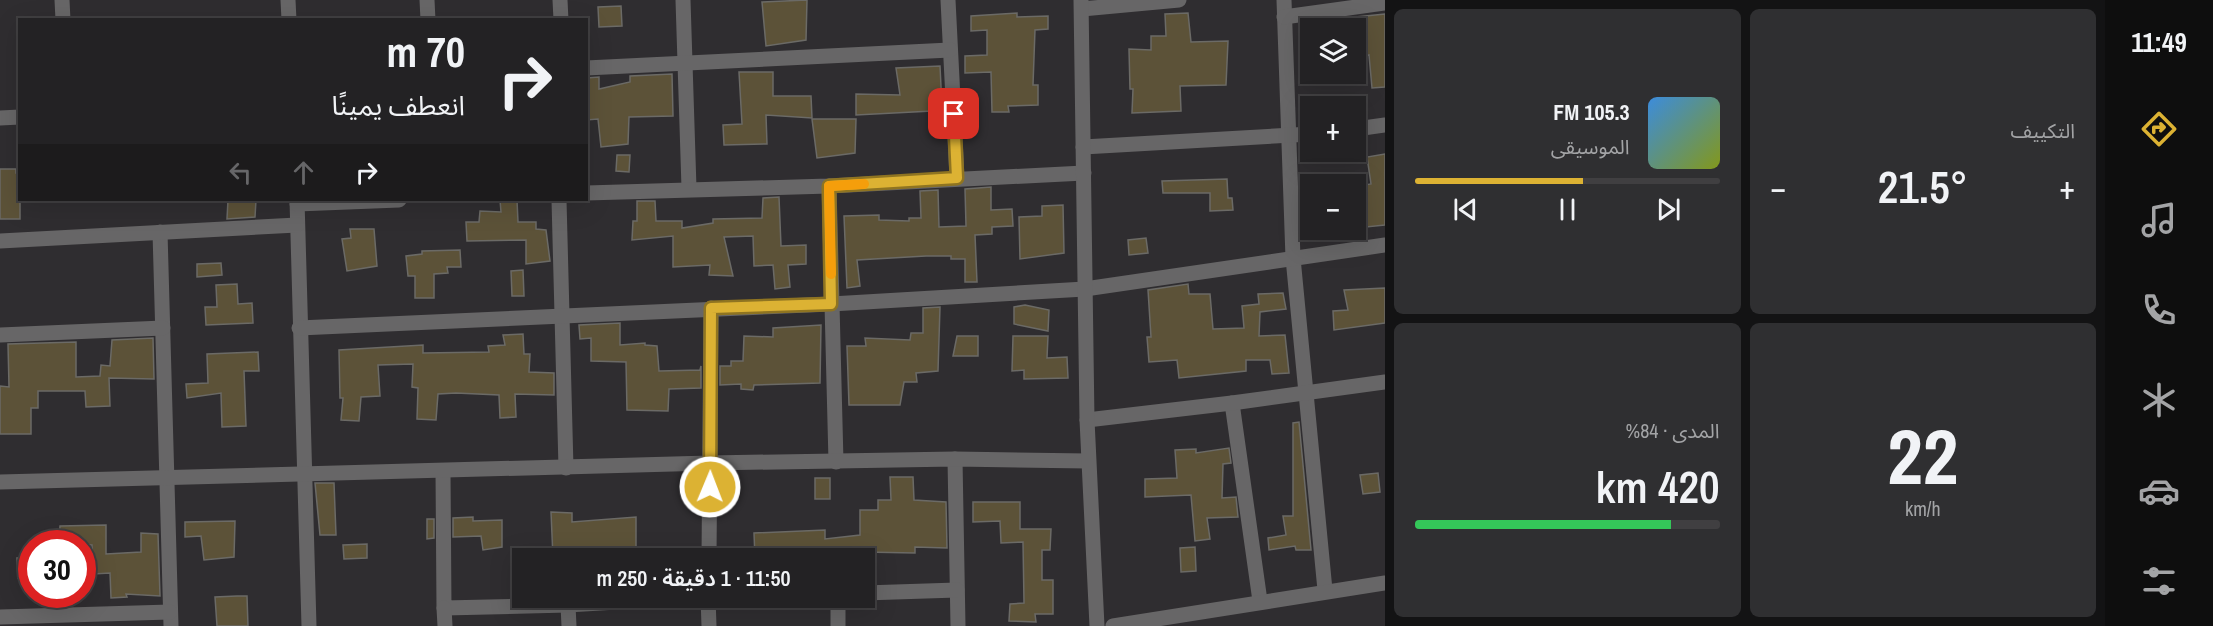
<!DOCTYPE html>
<html lang="ar">
<meta charset="utf-8">
<style>
body{margin:0;font-family:"Archivo Narrow","Noto Sans Arabic",sans-serif;background:#2f2f31;color:#f1f3f6;direction:rtl;height:100vh;display:flex;flex-direction:column;font-size:22px;white-space:nowrap}
*{box-sizing:border-box;margin:0}
p{font-size:20px;color:#a3a4a6}
.icon{flex:none;width:33px;height:33px;fill:none;stroke:currentColor;stroke-width:2;stroke-linecap:round;stroke-linejoin:round}
.map{position:relative;flex:1;overflow:hidden;direction:ltr}
.details{display:flex;flex-direction:column;gap:9px;padding:9px;background:#131314;width:720px}
.details>*{flex:none}
.top-card{position:absolute;left:18px;top:18px;width:570px;height:183px;border-radius:0px;box-shadow:0 6px 24px #0002,0 0 0 2px #403f41;direction:rtl;background:#232224;color:#f1f3f6;overflow:hidden}
.buttons{position:absolute;left:1300px;top:18px;display:grid;gap:12px}
.buttons a{display:grid;place-items:center;width:66px;height:66px;border-radius:0px;background:#232224;box-shadow:0 6px 24px #0002,0 0 0 2px #403f41;font-size:30px}
.speed{position:absolute;left:18px;top:530px;display:flex;gap:12px;font-size:30px;font-weight:700;text-align:center}
.speed>*{display:grid;place-content:center;width:78px;height:78px;border-radius:50%;background:#232224;box-shadow:0 6px 24px #0002,0 0 0 2px #403f41;line-height:1}
.speed .limit{border:9px solid #d22;background:#fff;color:#111}
.pin{position:absolute;display:grid;place-items:center;width:51px;height:51px;color:#fff;margin:-26px;border-radius:12px;box-shadow:0 3px 9px #0006}
.me{position:absolute;width:66px;margin:-33px;rotate:1deg;stroke-linejoin:round;filter:drop-shadow(0 0 4px #0008)}
.turn{display:flex;align-items:center;gap:21px;height:126px;padding:0 24px;font-size:27px}
.turn .icon{width:78px;height:78px;stroke-width:2.5}
.turn b{display:block;font-size:42px;line-height:51px}
.lanes{display:flex;align-items:center;height:57px;padding:0 24px;background:#0003;justify-content:center;gap:30px;direction:ltr}
.lanes .off{opacity:.35}
.big{font-size:45px;font-weight:600;line-height:1.1}
.details .tile{flex:1;display:flex;flex-direction:column;justify-content:center;gap:9px;min-width:0;padding:0 21px;border-radius:9px;background:#2f2f31}
.details .dial{align-items:center;gap:0}
.dial b{font-size:78px;line-height:1}
.song{display:flex;align-items:center;gap:18px}
.cover{width:72px;height:72px;border-radius:9px;background:linear-gradient(135deg,hsl(210 70% 55%),hsl(70 70% 35%))}
.played{height:6px;border-radius:3px;background:linear-gradient(90deg,#dcb233 55%,#403f41 55%)}
.keys{display:flex;justify-content:space-around;direction:ltr}
.heat{display:flex;justify-content:space-between;align-items:center;font-size:33px;direction:ltr}
.charge{height:9px;border-radius:4px;background:linear-gradient(90deg,#34c759 84%,#403f41 0)}
.details .tiles{flex:1;display:grid;gap:9px;grid-template-columns:repeat(2,1fr)}
.trip{position:absolute;left:512px;top:548px;width:363px;height:60px;border-radius:0px;background:#232224;box-shadow:0 6px 24px #0002,0 0 0 2px #403f41;font-weight:600;line-height:60px;text-align:center;direction:rtl}
main{display:flex;flex:1;min-height:0}
.tabs{display:flex;flex-direction:column;width:108px;justify-content:space-around;align-items:center;background:#0e0e0e;color:#a3a4a6}
.tabs .icon{width:42px;height:42px}
.tabs .selected{color:#dcb233}
.tabs b{font-size:27px;color:#f1f3f6}
.map>svg:first-child{display:block}
.building{fill:#5c5238;stroke:#6b6a66;stroke-width:1.5}
.lines{fill:none;stroke-linecap:round;stroke-linejoin:round}
.minor{stroke:#676667;stroke-width:15}
.tertiary{stroke:#676667;stroke-width:15}
.route-casing{stroke:#8f7421;stroke-width:15}
.route{stroke:#dcb233;stroke-width:10}
.slow{stroke:#f59e0b;stroke-width:10}
</style>
<main>
<nav class="tabs">
<b>11:49</b>
<svg class="icon selected" aria-label="directions" viewBox="0 0 24 24"><path d="M12 3l9 9-9 9-9-9zM9 14v-3h6M13 9l2 2-2 2"/></svg>
<svg class="icon" aria-label="music" viewBox="0 0 24 24"><path d="M9 18V5l10-2v13"/><circle cx="6" cy="18" r="3"/><circle cx="16" cy="16" r="3"/></svg>
<svg class="icon" aria-label="phone" viewBox="0 0 24 24"><path d="M5 4h4l2 5-3 2q2 4 5 5l2-3 5 2v4C11 20 4 13 5 4z"/></svg>
<svg class="icon" aria-label="climate" viewBox="0 0 24 24"><path d="M12 3v18M4 7l16 10M4 17L20 7"/></svg>
<svg class="icon" aria-label="car" viewBox="0 0 24 24"><path d="M5 17H2v-5l4-1 3-4h7l3 4 3 1v5h-3M9 17h6M6 11h13"/><circle cx="7" cy="17" r="2"/><circle cx="17" cy="17" r="2"/></svg>
<svg class="icon" aria-label="filters" viewBox="0 0 24 24"><path d="M4 7h16M4 17h16"/><circle cx="9" cy="7" r="2"/><circle cx="15" cy="17" r="2"/></svg>
</nav>
<section class="details">
<div class="tiles">
<div class="tile"><p>التكييف</p>
<div class="heat"><a>−</a><b class="big">21.5°</b><a>+</a></div>
</div>
<div class="tile">
<div class="song"><i class="cover"></i><div><b>105.3 FM</b><p>الموسيقى</p></div></div>
<div class="played"></div>
<div class="keys"><svg class="icon" aria-label="previous" viewBox="0 0 24 24"><path d="M18 5L8 12l10 7zM5 5v14"/></svg><svg class="icon" aria-label="pause" viewBox="0 0 24 24"><path d="M8 5v14M16 5v14"/></svg><svg class="icon" aria-label="next" viewBox="0 0 24 24"><path d="M6 5l10 7-10 7zM19 5v14"/></svg></div>
</div>
<div class="tile dial"><b>22</b><p>km/h</p></div>
<div class="tile"><p>المدى · 84%</p><b class="big">420 km</b><div class="charge"></div></div>
</div>
</section>
<div class="map">
<svg width="1385" height="626" viewBox="0 0 1385 626">
<rect width="100%" height="100%" fill="#2f2d30"/>
<g class="building">
<polygon points="807,0 806,40 766,46 762,2"/>
<polygon points="621,6 622,26 599,27 598,7"/>
<polygon points="1017,13 1017,17 1048,16 1048,29 1035,30 1033,85 1038,85 1038,105 1008,106 1009,112 992,112 991,72 965,73 965,56 987,55 987,30 971,31 971,16"/>
<polygon points="1188,13 1191,42 1228,41 1226,85 1180,86 1181,111 1132,113 1133,89 1130,89 1129,49 1151,50 1151,36 1166,36 1165,14"/>
<polygon points="1385,14 1385,87 1372,88 1369,55 1359,57 1356,17"/>
<polygon points="940,66 942,107 932,106 932,111 856,115 856,94 900,95 896,68"/>
<polygon points="739,72 773,72 773,96 811,96 812,118 766,115 767,144 724,145 723,125 742,124"/>
<polygon points="672,74 673,116 629,117 628,144 601,147 598,119 586,120 586,78 599,77 599,89 630,82 630,76"/>
<polygon points="812,119 856,119 855,153 817,158"/>
<polygon points="1385,154 1385,225 1366,227 1359,186 1371,184 1367,157"/>
<polygon points="617,155 630,155 629,172 616,171"/>
<polygon points="0,169 16,169 16,173 20,173 20,219 0,219"/>
<polygon points="1227,179 1228,198 1232,198 1233,210 1210,211 1210,193 1163,193 1162,181"/>
<polygon points="991,187 991,210 1012,209 1013,226 992,227 992,234 975,235 977,282 965,282 965,259 951,259 951,256 926,256 857,260 860,286 847,288 844,216 879,215 879,220 909,221 909,218 921,218 920,191 938,190 939,227 966,226 965,189"/>
<polygon points="779,197 781,246 806,245 806,264 788,265 790,287 775,289 773,265 754,266 753,236 724,237 733,276 709,275 710,265 673,267 673,236 632,240 633,221 637,221 637,201 655,201 656,221 682,221 682,228 713,223 713,219 762,218 763,198"/>
<polygon points="228,200 256,200 255,217 227,219"/>
<polygon points="500,200 517,200 518,222 536,222 536,229 546,230 550,261 526,264 526,240 467,241 466,222 479,222 480,211 501,212"/>
<polygon points="1063,205 1064,253 1020,259 1019,217 1042,216 1042,206"/>
<polygon points="350,229 374,229 377,266 347,271 342,239 351,238"/>
<polygon points="1146,238 1148,253 1129,255 1128,240"/>
<polygon points="460,250 461,267 447,267 448,273 434,274 434,298 415,298 415,276 408,276 406,256 422,254 422,251"/>
<polygon points="221,263 222,275 197,277 197,264"/>
<polygon points="523,270 524,296 512,296 511,271"/>
<polygon points="237,284 238,304 252,303 253,323 206,325 205,307 217,307 216,285"/>
<polygon points="1188,284 1189,294 1210,294 1213,329 1244,328 1242,306 1259,304 1258,294 1283,293 1286,309 1260,312 1259,336 1285,335 1289,373 1272,374 1270,360 1246,360 1246,371 1179,378 1177,360 1149,362 1147,337 1151,337 1148,290"/>
<polygon points="1385,288 1385,323 1334,330 1333,311 1348,310 1344,290"/>
<polygon points="1025,305 1049,310 1048,331 1014,324 1014,307"/>
<polygon points="940,307 938,371 916,373 917,382 904,382 900,405 849,405 847,346 866,346 865,338 910,340 911,333 923,333 923,308"/>
<polygon points="620,323 620,345 645,343 645,345 657,346 659,371 700,370 701,366 701,388 669,389 668,411 627,410 626,362 591,361 591,338 580,339 579,325"/>
<polygon points="821,325 820,383 754,385 753,390 741,389 741,384 720,385 720,366 731,366 731,361 743,361 744,336 773,337 773,328"/>
<polygon points="523,334 524,354 530,354 529,372 554,373 554,395 515,394 516,417 500,418 499,395 456,393 438,394 436,420 417,419 418,388 412,387 413,364 378,365 380,396 361,397 359,421 341,420 343,398 340,398 339,350 423,345 423,353 489,352 488,346 505,345 503,335"/>
<polygon points="957,336 978,336 978,356 953,356"/>
<polygon points="1013,336 1048,336 1047,358 1067,357 1068,378 1024,379 1024,370 1012,371"/>
<polygon points="153,338 154,379 109,378 110,406 86,407 85,391 38,391 38,408 31,408 31,434 0,434 0,386 9,387 8,344 76,342 76,377 100,376 101,365 110,366 112,340"/>
<polygon points="258,352 259,371 244,371 246,426 222,427 221,393 187,398 186,384 208,383 207,354"/>
<polygon points="1299,422 1311,550 1296,550 1295,546 1269,550 1268,538 1286,535 1283,516 1293,516 1293,423"/>
<polygon points="1229,448 1231,463 1223,464 1222,498 1236,497 1238,517 1207,518 1210,539 1195,541 1191,495 1145,497 1145,479 1177,478 1175,450 1196,449 1196,453"/>
<polygon points="1378,473 1380,492 1363,494 1360,475"/>
<polygon points="890,477 913,477 914,500 946,502 947,548 915,547 915,553 864,552 864,548 771,551 771,558 755,558 754,533 825,530 825,539 860,535 860,510 878,510 878,500 891,500"/>
<rect x="815" y="478" width="15" height="21"/>
<polygon points="315,483 334,483 336,535 320,535"/>
<polygon points="973,502 1020,502 1020,529 1051,529 1050,550 1042,550 1042,580 1053,580 1053,614 1035,614 1036,622 1009,621 1010,604 1024,603 1023,542 1001,543 1000,521 973,522"/>
<polygon points="551,512 572,513 572,522 636,517 636,555 553,558"/>
<polygon points="473,517 473,521 502,520 502,547 483,550 481,536 453,537 453,518"/>
<polygon points="427,519 434,519 434,538 427,539"/>
<polygon points="235,521 234,557 204,560 201,536 185,537 185,522"/>
<polygon points="106,525 106,554 141,552 141,533 158,534 160,596 126,594 127,597 111,598 110,573 93,574 92,545 59,543 60,526"/>
<polygon points="367,544 367,558 344,559 343,545"/>
<polygon points="1195,547 1196,571 1181,572 1180,548"/>
<polygon points="17,558 32,558 32,578 18,578"/>
<polygon points="237,596 247,596 248,626 217,626 215,597"/>
</g>
<g class="lines">
<g class="minor">
<polyline points="62,0 63,20"/>
<polyline points="288,0 289,20"/>
<polyline points="427,0 428,20"/>
<polyline points="560,0 561,20"/>
<polyline points="683,0 689,188"/>
<polyline points="948,0 957,178"/>
<polyline points="1284,0 1293,258 1325,590"/>
<polyline points="1082,9 1179,0"/>
<polyline points="1284,17 1385,3"/>
<polyline points="586,68 950,50"/>
<polyline points="0,118 20,117"/>
<polyline points="1356,129 1385,125"/>
<polyline points="1083,147 1311,134"/>
<polyline points="829,186 836,462"/>
<polyline points="586,193 829,186 1084,173"/>
<polyline points="297,200 309,626"/>
<polyline points="559,200 566,468"/>
<polyline points="297,204 399,200"/>
<polyline points="160,232 171,626"/>
<polyline points="0,241 297,225"/>
<polyline points="299,328 831,304 1085,289 1385,245"/>
<polyline points="0,335 163,328"/>
<polyline points="1232,403 1260,601"/>
<polyline points="1087,420 1232,403 1385,382"/>
<polyline points="955,459 958,626"/>
<polyline points="443,471 444,608 568,605 698,597"/>
<polyline points="0,482 710,463 955,459 1088,461"/>
<polyline points="709,558 711,308"/>
<polyline points="864,593 957,590"/>
<polyline points="708,597 709,626"/>
<polyline points="838,597 838,626"/>
<polyline points="568,605 569,626"/>
<polyline points="444,608 445,626"/>
<polyline points="0,617 170,612"/>
<polyline points="1113,626 1385,583"/>
</g>
<polyline class="tertiary" points="1081,0 1087,420 1097,626"/>
</g>
<g class="lines">
<g class="route-casing">
<polyline id="route" points="710,487 711,308 831,304 829,186 957,178 954,114"/>
</g>
<use href="#route" class="route"/>
<polyline class="slow" points="831,274 829,186 864,184"/>
</g>
</svg>
<div class="buttons">
<a><svg class="icon" aria-label="layers" viewBox="0 0 24 24"><path d="M12 4l9 5-9 5-9-5zM3 14l9 5 9-5"/></svg></a>
<a>+</a>
<a>−</a>
</div>
<div class="speed"><div class="limit">30</div></div>
<div class="pin" style="left:954px;top:114px;background:#d93025"><svg class="icon" aria-label="arrive" viewBox="0 0 24 24"><path d="M6 21V4h12l-3 4 3 4H6"/></svg></div>
<svg class="me" style="left:710px;top:487px" viewBox="-20 -20 40 40"><circle r="17" fill="#dcb233" stroke="#fff" stroke-width="3"/><path d="M0-11L8 9 0 5-8 9z" fill="#fff"/></svg>
<div class="trip">11:50 · 1 دقيقة · 250 m</div>
<div class="top-card">
<div class="turn"><svg class="icon" aria-label="right" viewBox="0 0 24 24"><path d="M7 20v-9h11M14 6l5 5-5 5"/></svg><div><b>70 m</b>انعطف يمينًا</div></div>
<div class="lanes"><svg class="icon off" aria-label="left" viewBox="0 0 24 24"><path d="M17 20v-9H6M10 6l-5 5 5 5"/></svg><svg class="icon off" aria-label="ahead" viewBox="0 0 24 24"><path d="M12 20V5M6 11l6-6 6 6"/></svg><svg class="icon" aria-label="right" viewBox="0 0 24 24"><path d="M7 20v-9h11M14 6l5 5-5 5"/></svg></div>
</div>
</div>
</main>
